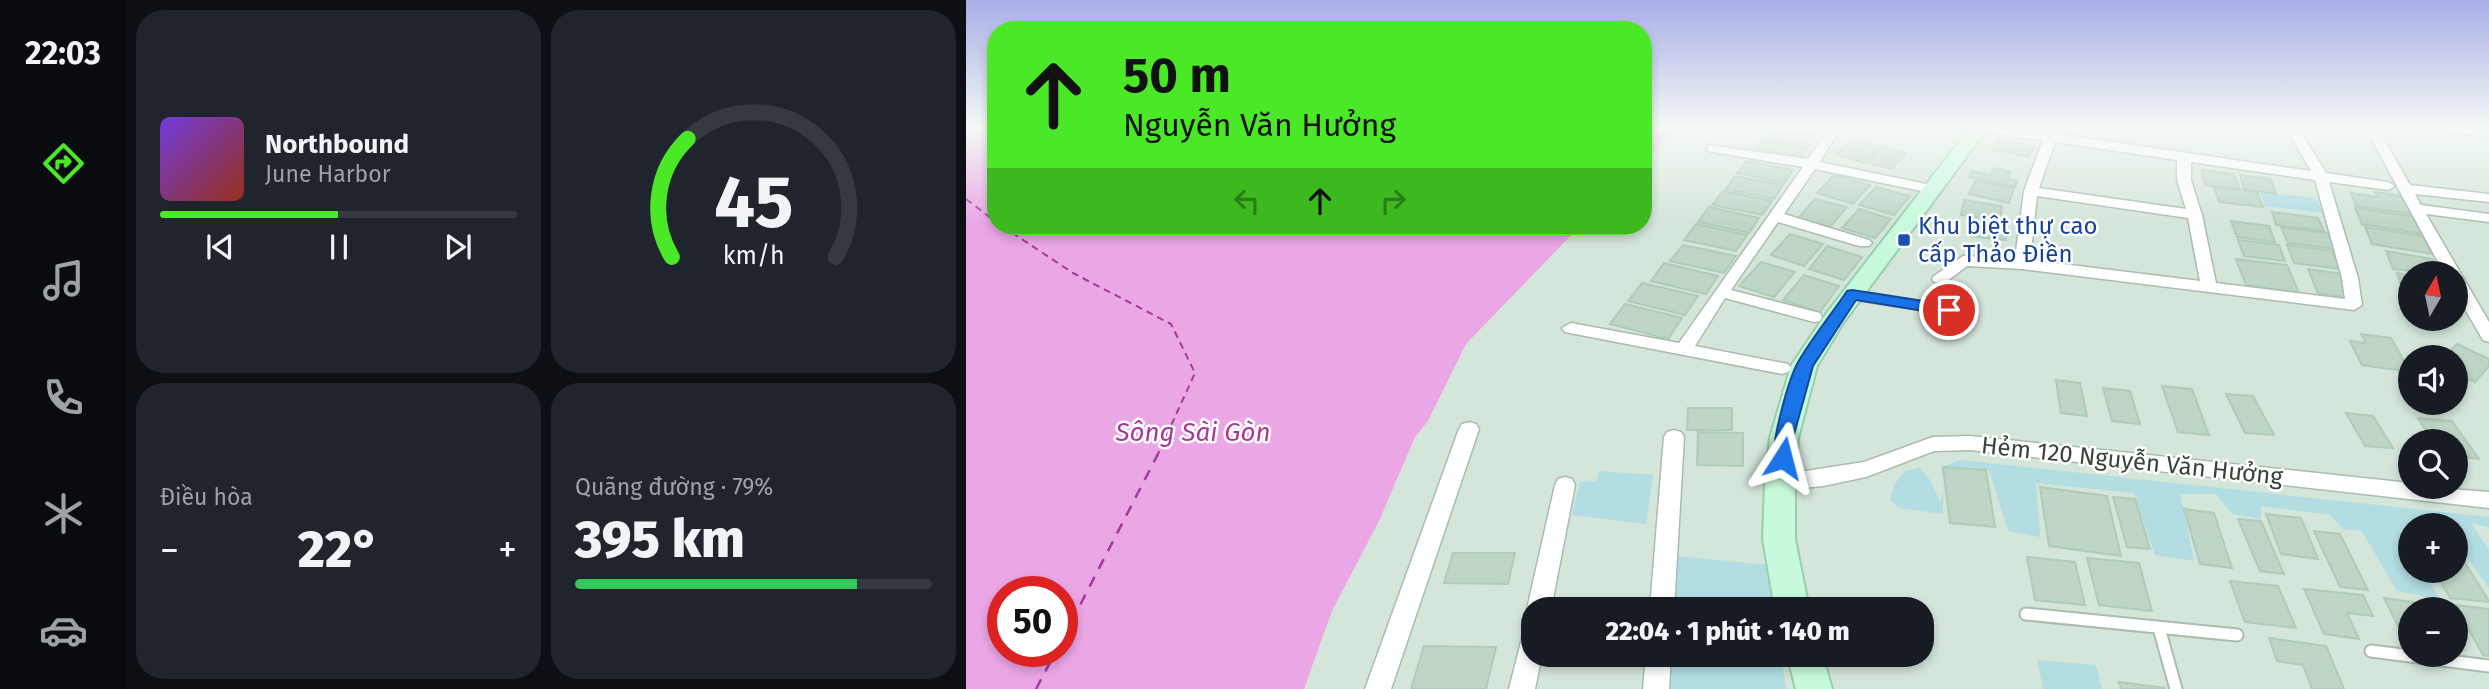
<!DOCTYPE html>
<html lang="vi">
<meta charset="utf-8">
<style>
body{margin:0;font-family:"Fira Sans",sans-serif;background:#20242c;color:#f1f3f6;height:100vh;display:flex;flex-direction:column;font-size:26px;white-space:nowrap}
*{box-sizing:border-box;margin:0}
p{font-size:23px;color:#9ea1a6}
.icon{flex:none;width:38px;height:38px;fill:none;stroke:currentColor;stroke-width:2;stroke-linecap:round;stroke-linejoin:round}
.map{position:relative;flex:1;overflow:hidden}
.details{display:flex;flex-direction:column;gap:10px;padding:10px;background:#0d0f14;width:840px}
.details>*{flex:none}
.hud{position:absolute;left:21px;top:21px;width:665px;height:214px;border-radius:28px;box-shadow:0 4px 10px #0003;background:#4ae826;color:#111;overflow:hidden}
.needle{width:46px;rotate:9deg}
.controls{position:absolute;left:1432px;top:261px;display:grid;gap:14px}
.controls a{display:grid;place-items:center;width:70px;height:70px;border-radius:50%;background:#171b24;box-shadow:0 4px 10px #0003;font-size:35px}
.speed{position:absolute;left:21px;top:576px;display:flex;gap:14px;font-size:35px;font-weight:700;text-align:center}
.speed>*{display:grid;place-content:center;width:91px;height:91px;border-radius:50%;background:#171b24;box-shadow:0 4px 10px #0003;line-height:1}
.speed .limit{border:10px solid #d22;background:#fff;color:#111}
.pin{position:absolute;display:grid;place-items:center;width:60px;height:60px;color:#fff;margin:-30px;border:4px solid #fff;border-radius:50%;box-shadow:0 2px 7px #0007}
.me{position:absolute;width:77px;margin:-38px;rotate:9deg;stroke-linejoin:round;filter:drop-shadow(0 0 5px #0008)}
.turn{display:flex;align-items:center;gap:24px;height:147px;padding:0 21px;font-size:32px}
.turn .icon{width:91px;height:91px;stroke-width:2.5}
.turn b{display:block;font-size:49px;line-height:60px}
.lanes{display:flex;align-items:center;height:66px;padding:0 21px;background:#0003;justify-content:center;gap:35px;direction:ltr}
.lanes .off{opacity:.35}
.big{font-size:52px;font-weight:800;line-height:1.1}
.details .tile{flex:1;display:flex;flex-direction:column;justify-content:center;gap:10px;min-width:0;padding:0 24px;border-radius:28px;background:#20242c}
.details .dial{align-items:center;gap:0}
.dial svg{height:182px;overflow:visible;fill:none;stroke:#363941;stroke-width:7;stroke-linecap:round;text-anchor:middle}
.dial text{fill:#f1f3f6;stroke:none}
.song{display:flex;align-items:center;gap:21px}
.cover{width:84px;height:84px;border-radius:10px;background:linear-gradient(135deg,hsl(260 70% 55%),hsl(10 70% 35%))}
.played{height:7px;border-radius:4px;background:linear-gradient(90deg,#4ae826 50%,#363941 50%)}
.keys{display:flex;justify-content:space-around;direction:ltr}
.heat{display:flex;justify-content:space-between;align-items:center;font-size:38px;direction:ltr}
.charge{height:10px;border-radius:5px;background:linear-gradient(90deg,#34c759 79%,#363941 0)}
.details .tiles{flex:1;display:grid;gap:10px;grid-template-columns:repeat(2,1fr)}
.trip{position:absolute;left:555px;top:597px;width:413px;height:70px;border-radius:28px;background:#171b24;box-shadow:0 4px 10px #0003;font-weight:800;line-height:70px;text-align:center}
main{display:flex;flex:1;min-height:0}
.tab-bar{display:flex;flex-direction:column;width:126px;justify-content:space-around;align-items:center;background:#090b0e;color:#9ea1a6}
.tab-bar .icon{width:49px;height:49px}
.tab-bar .on{color:#4ae826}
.tab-bar b{font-size:32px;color:#f1f3f6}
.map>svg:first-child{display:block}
.residential{fill:#d4e5da;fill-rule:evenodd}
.green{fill:#b1dde3}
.water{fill:#eaa6e5;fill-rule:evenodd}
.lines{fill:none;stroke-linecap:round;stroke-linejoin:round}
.ferry-far1{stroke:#a6389c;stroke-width:2;stroke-dasharray:7 5;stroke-linecap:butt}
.ferry{stroke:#a6389c;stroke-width:2.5;stroke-dasharray:11 9;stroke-linecap:butt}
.building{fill:#bfd5c5;stroke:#b0ccb8;stroke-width:2}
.lane-far1-casing{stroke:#a9bcaf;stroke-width:12}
.lane-casing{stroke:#a9bcaf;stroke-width:15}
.street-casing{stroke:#a9bcaf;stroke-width:3}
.secondary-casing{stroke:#98ceae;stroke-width:4}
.lane-far1{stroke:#fff;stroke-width:9}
.lane{stroke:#fff;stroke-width:11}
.street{fill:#fff;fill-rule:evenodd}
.secondary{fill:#c7fadc;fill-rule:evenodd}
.route{fill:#1a73e8;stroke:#114b97;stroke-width:2}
.transit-dot{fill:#1a4fb4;stroke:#fff;stroke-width:2.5}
.labels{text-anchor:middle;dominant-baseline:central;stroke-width:5;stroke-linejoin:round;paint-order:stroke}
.transit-label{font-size:24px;fill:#164399;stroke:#fff;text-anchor:start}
.street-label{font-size:24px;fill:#364339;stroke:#fff}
.water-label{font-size:26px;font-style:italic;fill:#a6389c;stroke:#fff}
</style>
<main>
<nav class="tab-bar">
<b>22:03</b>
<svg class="icon on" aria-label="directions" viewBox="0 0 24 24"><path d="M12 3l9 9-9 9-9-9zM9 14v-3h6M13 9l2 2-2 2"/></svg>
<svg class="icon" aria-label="music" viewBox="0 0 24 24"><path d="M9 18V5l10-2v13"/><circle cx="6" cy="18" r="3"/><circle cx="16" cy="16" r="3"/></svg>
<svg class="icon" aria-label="phone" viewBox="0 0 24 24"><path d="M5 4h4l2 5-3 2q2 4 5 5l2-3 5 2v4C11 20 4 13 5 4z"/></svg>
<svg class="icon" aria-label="climate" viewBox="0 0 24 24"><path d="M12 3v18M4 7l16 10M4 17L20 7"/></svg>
<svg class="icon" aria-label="car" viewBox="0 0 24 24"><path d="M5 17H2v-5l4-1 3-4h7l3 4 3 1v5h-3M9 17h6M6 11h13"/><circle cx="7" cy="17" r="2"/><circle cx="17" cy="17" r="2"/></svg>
</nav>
<section class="details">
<div class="tiles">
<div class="tile">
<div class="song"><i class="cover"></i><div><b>Northbound</b><p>June Harbor</p></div></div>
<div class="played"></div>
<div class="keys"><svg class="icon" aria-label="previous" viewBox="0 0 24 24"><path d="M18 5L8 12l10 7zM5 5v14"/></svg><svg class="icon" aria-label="pause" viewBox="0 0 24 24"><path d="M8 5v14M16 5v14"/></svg><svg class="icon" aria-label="next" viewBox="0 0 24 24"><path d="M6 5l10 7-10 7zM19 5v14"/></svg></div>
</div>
<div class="tile dial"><svg viewBox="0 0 100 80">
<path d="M14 69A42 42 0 1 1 86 69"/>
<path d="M14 69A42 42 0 0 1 21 17" stroke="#4ae826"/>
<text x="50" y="56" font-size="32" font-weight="700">45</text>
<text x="50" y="72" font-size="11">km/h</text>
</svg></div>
<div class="tile"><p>Điều hòa</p>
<div class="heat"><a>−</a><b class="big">22°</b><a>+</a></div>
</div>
<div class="tile"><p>Quãng đường · 79%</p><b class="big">395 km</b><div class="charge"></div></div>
</div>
</section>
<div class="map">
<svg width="1523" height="689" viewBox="0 0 1523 689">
<rect width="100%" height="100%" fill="#e6f1ea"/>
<path class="residential" d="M710 129H1523V689H338L366 611 414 519 449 437 462 421 500 344 614 226H677V161ZM1444 273H1489V318H1444ZM1444 357H1489V402H1444ZM1444 441H1489V486H1444ZM1444 525H1489V570H1444ZM567 609H956V654H567ZM1444 609H1489V654H1444Z"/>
<g class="green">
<polygon points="1294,192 1350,198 1357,213 1299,206"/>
<polygon points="994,460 1523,517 1523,527 1505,523 1523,550 1523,588 1489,541 1489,525 1444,525 1444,532 1434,531 1444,548 1444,570 1457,571 1473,599 1431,591 1396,531 1377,529 1364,515 1295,506 1295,519 1266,514 1250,494 1214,494 1228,561 1189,555 1168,493 1070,483 1074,537 1042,531 1023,470 977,467 977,514 934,508 924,501 928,485 939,471 954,468 964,480 974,502 977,493 976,467"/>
<polygon points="633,471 687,475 680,524 606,515 614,482 631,481"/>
<polygon points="710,556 802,565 808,609 707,609"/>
<polygon points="704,655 815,655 820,689 702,689"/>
<polygon points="1071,660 1130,665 1136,689 1077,689"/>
</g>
<g class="water">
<path d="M0 129H30C30 142 23 151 25 164L30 165V226H614L500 344 462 421 449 437 414 519 366 611 338 689H0ZM37 592H96V651H37Z"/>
<polygon points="677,129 710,129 677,161"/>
</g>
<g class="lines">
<g class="ferry-far1">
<polyline points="0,199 30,222"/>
<polyline points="36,226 107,273 205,324 229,373 191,456"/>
</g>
<g class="ferry">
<polyline points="96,640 192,454"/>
<polyline points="70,689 90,651"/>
</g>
</g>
<g class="building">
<polygon points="805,129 806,129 849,136 842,148 797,140"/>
<polygon points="1032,138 1069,147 1062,157 1025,149"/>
<polygon points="884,140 913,147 899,163 870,155"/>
<polygon points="796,141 841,149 833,161 787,152"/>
<polygon points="915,147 940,153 926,169 902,163"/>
<polygon points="780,161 827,170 819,183 771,173"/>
<polygon points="1028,168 1045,172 1042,179 1051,181 1049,187 1003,177 1007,171 1025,175"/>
<polygon points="1235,170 1268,174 1274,190 1239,185"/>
<polygon points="868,175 904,185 887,204 851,193"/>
<polygon points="1274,175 1305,179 1310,194 1278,189"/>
<polygon points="769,176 817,185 808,199 760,189"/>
<polygon points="1009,181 1048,188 1043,203 1003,194"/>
<polygon points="910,187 944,196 928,215 893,205"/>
<polygon points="1248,187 1291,192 1297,207 1253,202"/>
<polygon points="757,191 806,201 796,215 746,205"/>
<polygon points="1409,192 1437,196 1446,214 1390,206 1385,193 1412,197"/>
<polygon points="849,199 881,207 864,227 832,218"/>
<polygon points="998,200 1036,206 1034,221 995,215"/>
<polygon points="743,207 793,218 783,233 732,222"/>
<polygon points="1389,208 1450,217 1458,234 1396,224"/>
<polygon points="893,209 925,219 909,238 876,228"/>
<polygon points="1306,212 1352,218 1358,231 1310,225"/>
<polygon points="1004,220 1039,224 1040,240 1004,236"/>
<polygon points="1265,221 1303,226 1309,242 1271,237"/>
<polygon points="730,224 781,235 770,251 718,240"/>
<polygon points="1315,227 1362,233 1370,249 1322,243"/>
<polygon points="1399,227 1457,236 1466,254 1406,244"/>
<polygon points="824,234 857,244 838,266 805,255"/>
<polygon points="1272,240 1313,245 1319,261 1278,256"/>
<polygon points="717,245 770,256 758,273 704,261"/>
<polygon points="1321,245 1366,251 1374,269 1328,263"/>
<polygon points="861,246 896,257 878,280 843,269"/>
<polygon points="1420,251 1466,259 1473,273 1427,269"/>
<polygon points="1270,259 1321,265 1333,293 1280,285"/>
<polygon points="795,262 829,272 808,297 773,286"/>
<polygon points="698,263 752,276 740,294 685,281"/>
<polygon points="1342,269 1376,274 1387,298 1352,293"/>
<polygon points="1431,273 1444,275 1444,294 1438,293"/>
<polygon points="838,275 873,286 854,312 817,300"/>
<polygon points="676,283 732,296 719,315 662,301"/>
<polygon points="659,304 716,318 702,339 644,324"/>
<polygon points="1395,334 1425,338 1444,372 1396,365 1384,341 1400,343"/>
<polygon points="1491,344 1523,359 1523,366 1509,382 1489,373 1489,357 1478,357"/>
<polygon points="1090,380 1114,383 1121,416 1095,413"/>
<polygon points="1196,386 1226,389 1243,435 1212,432"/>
<polygon points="1137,388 1164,391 1174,424 1146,421"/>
<polygon points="1260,394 1287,396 1308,435 1279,433"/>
<polygon points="722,408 766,408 766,430 721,430"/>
<polygon points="1380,413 1407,416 1427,448 1399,446"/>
<polygon points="1452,418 1486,421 1513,459 1489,456 1489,441 1467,441"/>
<polygon points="732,432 777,433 777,466 731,465"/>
<polygon points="977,467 1020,470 1029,527 984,523"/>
<polygon points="1074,487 1141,496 1155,556 1083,546"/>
<polygon points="1147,497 1169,499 1184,549 1161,547"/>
<polygon points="1218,509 1248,513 1266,568 1234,564"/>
<polygon points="1300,514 1335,518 1352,559 1315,554"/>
<polygon points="1272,519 1295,521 1318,574 1294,571"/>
<polygon points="1348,531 1374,534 1402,590 1374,587"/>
<polygon points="1489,547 1523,601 1523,602 1484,598 1468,570 1489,570"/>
<polygon points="487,553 549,553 542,584 478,583"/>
<polygon points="1061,557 1109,562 1119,605 1069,600"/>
<polygon points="1121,558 1173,563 1186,611 1133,605"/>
<polygon points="1264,581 1312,586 1330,628 1279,622"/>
<polygon points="1338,589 1397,595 1407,616 1381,613 1393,639 1358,634"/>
<polygon points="1418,598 1483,607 1484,609 1444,609 1444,641 1439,640"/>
<polygon points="1489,605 1523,609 1523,656 1517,655"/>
<polygon points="1303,638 1360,646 1378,689 1346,689 1337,665 1311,661"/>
<polygon points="458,646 530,647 520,689 445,689"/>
<polygon points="1153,682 1199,688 1199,689 1155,689"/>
</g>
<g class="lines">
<g class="lane-far1-casing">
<polyline id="lane-far1" points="888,295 1007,314"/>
</g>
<g class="lane-casing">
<g id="lane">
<polyline points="1060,614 1271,635"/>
<polyline points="1193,628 1210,689"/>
<polyline points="1405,651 1523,666"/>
</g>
</g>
<g class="street-casing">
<g id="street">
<path d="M1018 129H1049L1084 133 1345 171 1321 129H1333L1360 173 1422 182 1429 186 1422 190 1363 182 1392 278 1396 305 1388 310 1056 269 1001 266 980 282H968L966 279 968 276 997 256 1049 259 1058 191 1077 140 1024 133ZM1089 142 1211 160V180L1220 209 1073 188ZM1225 162 1349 180 1376 278 1379 299 1250 283 1236 215 1225 180ZM1071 196 1222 218 1234 281 1064 260Z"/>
<polygon points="1400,129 1412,129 1444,185 1523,194 1523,202 1449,194 1455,205 1523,214 1523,222 1460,214 1523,322 1523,342 1517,340 1489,292 1489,273 1478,273"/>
<polygon points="1477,129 1523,129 1523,136 1483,133"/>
<polygon points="864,131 870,135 854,162 965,185 972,189 965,193 849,169 818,214 903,240 906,243 903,246 893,246 812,222 765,290 854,313 856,317 854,321 848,322 759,298 729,346 822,364 825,368 822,372 816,374 599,332 596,328 605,323 713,343 837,167 747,152 742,151 742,145 842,159 860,132"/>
<polygon points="503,422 510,424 513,429 425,689 399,689 493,429 496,424"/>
<polygon points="708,430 715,432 718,437 708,609 684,609 698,437 701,432"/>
<polygon points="1004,436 1444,483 1444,486 1523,492 1523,508 1004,450 968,451 900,477 857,486 814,490 807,488 804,482 807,476 898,462 967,437"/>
<polygon points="599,477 606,479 609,485 585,609 567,609 567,617 561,609 589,485 592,479"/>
<polygon points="567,627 567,654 576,654 569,689 543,689 558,630"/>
<polygon points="680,654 705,654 703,689 677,689"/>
</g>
</g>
<g class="secondary-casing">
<g id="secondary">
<polygon points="1003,129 1021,129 877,323 851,366 832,438 829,482 829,539 843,609 809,609 797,539 799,482 804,438 825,366 860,314"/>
<polygon points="821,654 856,654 866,689 830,689"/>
</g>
</g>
<use href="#lane-far1" class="lane-far1"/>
<use href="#lane" class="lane"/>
<use href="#street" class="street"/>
<use href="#secondary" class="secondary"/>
</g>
<linearGradient id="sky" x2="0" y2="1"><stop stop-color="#a9aee7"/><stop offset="0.57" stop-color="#f4f9f6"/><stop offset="1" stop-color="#f4f9f6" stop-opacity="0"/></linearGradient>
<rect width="1523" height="225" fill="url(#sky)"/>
<path class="route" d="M886 290 983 305 990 310 983 315 890 300 847 366 827 438 823 463H810C802 449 823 380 831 364 845 339 865 315 881 291Z"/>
<rect class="transit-dot" x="931" y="233" width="14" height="14" rx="3.5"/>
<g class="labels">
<g class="transit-label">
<text x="952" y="226">Khu biệt thự cao<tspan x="952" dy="28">cấp Thảo Điền</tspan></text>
</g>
<g class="street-label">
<text transform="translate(1166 461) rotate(6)">Hẻm 120 Nguyễn Văn Hưởng</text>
</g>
<g class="water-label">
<text x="227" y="432">Sông Sài Gòn</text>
</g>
</g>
</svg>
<div class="controls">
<a><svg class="needle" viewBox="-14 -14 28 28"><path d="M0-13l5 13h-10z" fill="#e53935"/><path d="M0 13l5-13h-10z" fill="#9ea1a6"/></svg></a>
<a><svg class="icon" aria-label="sound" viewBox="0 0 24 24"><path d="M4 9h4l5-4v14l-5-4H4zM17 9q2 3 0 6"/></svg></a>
<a><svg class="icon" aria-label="search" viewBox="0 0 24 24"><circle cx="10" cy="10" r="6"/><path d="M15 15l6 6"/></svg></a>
<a>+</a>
<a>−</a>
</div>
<div class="speed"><div class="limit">50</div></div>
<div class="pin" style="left:983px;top:310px;background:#d93025"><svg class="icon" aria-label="arrive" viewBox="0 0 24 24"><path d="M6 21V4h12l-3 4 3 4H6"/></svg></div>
<svg class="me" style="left:817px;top:458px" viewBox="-20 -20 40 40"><path d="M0-17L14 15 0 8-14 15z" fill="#1a73e8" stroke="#fff" stroke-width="4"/></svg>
<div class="trip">22:04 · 1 phút · 140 m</div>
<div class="hud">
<div class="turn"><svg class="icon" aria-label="ahead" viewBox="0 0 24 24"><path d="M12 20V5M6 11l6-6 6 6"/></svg><div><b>50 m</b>Nguyễn Văn Hưởng</div></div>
<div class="lanes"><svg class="icon off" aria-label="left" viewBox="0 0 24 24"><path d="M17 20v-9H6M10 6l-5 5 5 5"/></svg><svg class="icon" aria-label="ahead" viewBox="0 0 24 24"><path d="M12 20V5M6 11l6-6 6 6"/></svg><svg class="icon off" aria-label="right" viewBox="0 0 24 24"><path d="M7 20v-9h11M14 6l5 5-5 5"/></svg></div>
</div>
</div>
</main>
